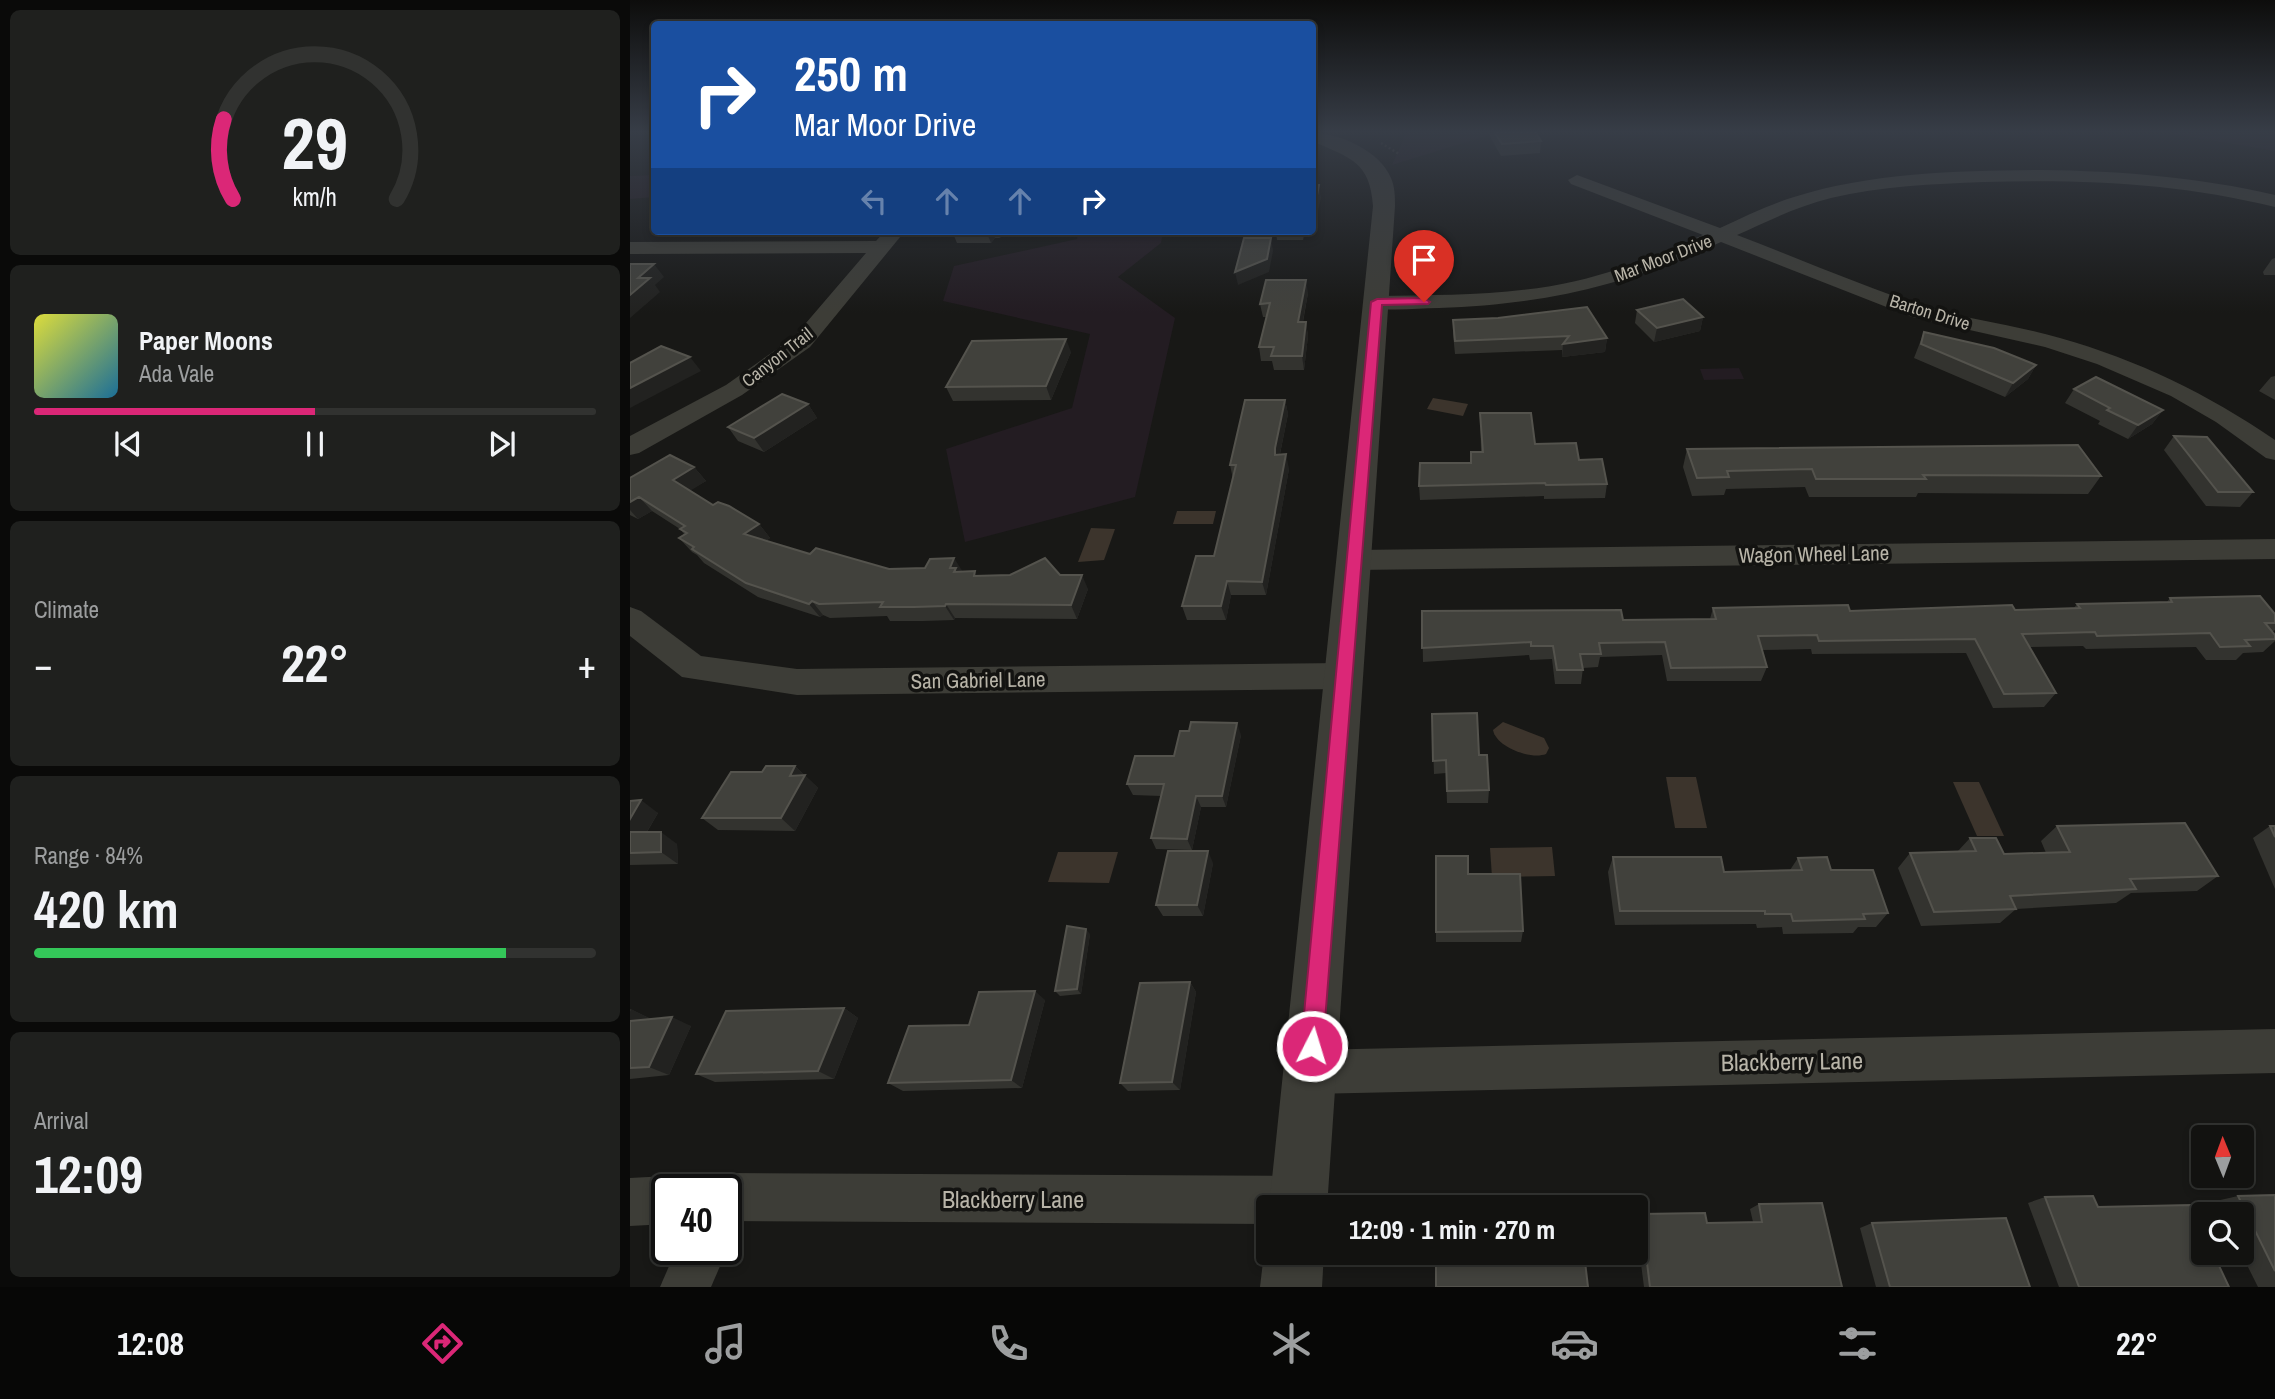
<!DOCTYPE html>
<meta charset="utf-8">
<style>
body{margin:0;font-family:"Archivo Narrow",sans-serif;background:#1f201e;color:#f1f3f6;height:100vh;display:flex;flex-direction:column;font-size:26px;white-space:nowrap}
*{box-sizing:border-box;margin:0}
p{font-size:23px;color:#9c9e9f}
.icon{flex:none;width:38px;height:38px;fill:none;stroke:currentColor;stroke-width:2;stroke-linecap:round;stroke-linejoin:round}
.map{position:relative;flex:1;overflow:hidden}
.details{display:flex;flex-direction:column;gap:10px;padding:10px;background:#0a0a09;width:630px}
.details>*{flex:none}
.guide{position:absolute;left:21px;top:21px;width:665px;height:214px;border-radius:7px;box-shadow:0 4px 10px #0003,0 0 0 2px #313230;background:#1a4fa0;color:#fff;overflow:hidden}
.needle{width:46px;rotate:359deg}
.fabs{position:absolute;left:1561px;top:1125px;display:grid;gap:14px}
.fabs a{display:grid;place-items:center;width:63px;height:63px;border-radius:7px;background:#121210;box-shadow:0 4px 10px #0003,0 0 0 2px #313230;font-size:35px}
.speed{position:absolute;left:21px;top:1174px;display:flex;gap:14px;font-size:35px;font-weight:700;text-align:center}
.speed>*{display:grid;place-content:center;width:91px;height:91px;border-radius:50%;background:#121210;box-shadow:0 4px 10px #0003,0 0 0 2px #313230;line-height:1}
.speed .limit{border:4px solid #111;border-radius:10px;background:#fff;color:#111}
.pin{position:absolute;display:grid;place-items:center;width:60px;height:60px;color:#fff;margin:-72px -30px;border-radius:50% 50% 50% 0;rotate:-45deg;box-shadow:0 0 7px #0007}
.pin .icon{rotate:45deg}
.me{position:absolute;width:77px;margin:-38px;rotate:5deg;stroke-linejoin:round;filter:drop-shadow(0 0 5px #0008)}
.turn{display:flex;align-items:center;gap:24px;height:147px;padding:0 28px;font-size:32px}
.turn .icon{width:91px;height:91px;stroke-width:2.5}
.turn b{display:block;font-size:49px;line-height:60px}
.lanes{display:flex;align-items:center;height:66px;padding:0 28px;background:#0003;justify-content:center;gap:35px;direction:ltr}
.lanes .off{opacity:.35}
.big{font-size:52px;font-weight:800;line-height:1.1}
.details .card{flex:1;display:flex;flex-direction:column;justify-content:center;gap:10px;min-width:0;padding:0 24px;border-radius:10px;background:#1f201e}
.details .dial{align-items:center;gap:0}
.dial svg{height:182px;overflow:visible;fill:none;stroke:#313230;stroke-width:7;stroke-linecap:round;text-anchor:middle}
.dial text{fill:#f1f3f6;stroke:none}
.song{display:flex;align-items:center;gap:21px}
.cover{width:84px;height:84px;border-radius:10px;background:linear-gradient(135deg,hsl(60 70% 55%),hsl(200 70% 35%))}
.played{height:7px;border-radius:4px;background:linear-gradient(90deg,#db2777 50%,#313230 50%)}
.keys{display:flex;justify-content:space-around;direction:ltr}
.heat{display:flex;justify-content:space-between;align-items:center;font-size:38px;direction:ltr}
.charge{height:10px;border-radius:5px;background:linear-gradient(90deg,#34c759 84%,#313230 0)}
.trip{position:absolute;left:626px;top:1195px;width:392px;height:70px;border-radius:7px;background:#121210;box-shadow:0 4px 10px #0003,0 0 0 2px #313230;font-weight:800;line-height:70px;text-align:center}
.dock{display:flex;height:112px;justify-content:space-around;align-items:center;background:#070706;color:#9c9e9f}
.dock .icon{width:49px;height:49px}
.dock .active{color:#db2777}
.dock b{font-size:32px;color:#f1f3f6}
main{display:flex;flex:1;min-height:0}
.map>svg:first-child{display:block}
.green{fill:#231c22}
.water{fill:#3c342c}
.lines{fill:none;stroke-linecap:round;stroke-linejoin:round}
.path{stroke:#44433d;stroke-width:2.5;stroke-dasharray:2 2.5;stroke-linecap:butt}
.minor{fill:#3d3d37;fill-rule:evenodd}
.tertiary{fill:#3d3d37;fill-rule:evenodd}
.wall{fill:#33332f}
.shaded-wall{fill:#222220}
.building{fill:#41413c;stroke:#54534d;stroke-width:2}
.route{fill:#db2777;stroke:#8e194d;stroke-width:2}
.labels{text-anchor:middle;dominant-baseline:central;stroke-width:7;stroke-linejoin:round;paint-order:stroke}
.far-street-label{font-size:18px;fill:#b8b4a8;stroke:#131311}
.street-label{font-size:21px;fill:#b8b4a8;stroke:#131311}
.near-street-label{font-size:24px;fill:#b8b4a8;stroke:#131311}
</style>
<main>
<section class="details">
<div class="card dial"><svg viewBox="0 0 100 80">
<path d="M14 69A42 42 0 1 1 86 69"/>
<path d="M14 69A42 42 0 0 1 10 34" stroke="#db2777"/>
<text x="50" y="56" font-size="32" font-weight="700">29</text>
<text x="50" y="72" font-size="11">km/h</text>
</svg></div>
<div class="card">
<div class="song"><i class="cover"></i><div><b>Paper Moons</b><p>Ada Vale</p></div></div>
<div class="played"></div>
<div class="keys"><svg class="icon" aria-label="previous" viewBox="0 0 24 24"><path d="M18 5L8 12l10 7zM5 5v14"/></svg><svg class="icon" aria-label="pause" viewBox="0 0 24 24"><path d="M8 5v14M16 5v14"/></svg><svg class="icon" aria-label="next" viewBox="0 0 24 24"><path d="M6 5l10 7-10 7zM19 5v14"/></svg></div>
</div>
<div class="card"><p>Climate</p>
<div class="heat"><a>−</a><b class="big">22°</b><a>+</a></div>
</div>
<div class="card"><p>Range · 84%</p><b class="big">420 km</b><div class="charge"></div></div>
<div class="card"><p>Arrival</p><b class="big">12:09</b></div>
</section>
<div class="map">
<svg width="1645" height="1287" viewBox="0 0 1645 1287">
<rect width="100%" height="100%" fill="#181816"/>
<g class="green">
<polygon points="776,133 866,133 762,165"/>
<polygon points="1539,133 1645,133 1645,151"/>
<polygon points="24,175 24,197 0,199 0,176"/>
<polygon points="449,231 533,231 531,243 488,277 545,318 505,497 335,542 316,449 442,408 460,334 313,301 324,266 447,239"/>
<polygon points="1109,368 1114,379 1074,380 1070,369"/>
</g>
<g class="water">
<polygon points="803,398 838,404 833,416 797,409"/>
<polygon points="547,511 586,511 583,524 543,524"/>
<polygon points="461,528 485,529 474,560 448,562"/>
<path d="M873 722 914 738 919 748 916 754C901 760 866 747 863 730Z"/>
<polygon points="1036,777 1066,777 1077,828 1045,828"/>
<polygon points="1323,782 1349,782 1374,836 1347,836"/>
<polygon points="922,847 925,876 862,877 860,848"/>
<polygon points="428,852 488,852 479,883 418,882"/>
</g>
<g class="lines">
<polyline class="path" points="751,143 769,154"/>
<g class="minor">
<path d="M1412 170C1491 171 1568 177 1645 195V207C1549 183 1453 179 1354 182 1303 184 1251 186 1201 198 1168 206 1138 221 1107 235 1170 259 1232 286 1296 307 1339 320 1386 325 1430 338 1508 360 1578 394 1645 440V460L1636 458 1586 422 1541 396 1467 364 1415 347 1282 317 1091 242C994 286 916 304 809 308 787 308 761 312 739 307L736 302 739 297 747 296C813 295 881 296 946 281 990 271 1032 253 1073 235L941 184 938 180 947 175 1090 228C1114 217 1138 205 1164 197 1244 172 1329 171 1412 170Z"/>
<polygon points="255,231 275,231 180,347 112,395 9,453 0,455 0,436 96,385 164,337 236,253 0,254 0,242 246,241"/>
<polygon points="1645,539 1645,559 724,570 714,567 709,560 714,553 724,550"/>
<polygon points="0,607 11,611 71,656 167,669 714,663 725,667 730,676 725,685 714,689 167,695 52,677 0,636"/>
<polygon points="1645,1029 1645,1073 680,1094 664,1088 658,1072 664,1056 680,1050"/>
<polygon points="96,1173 669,1176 686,1183 693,1200 690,1208 639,1208 639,1224 96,1221 96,1190 75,1190 79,1180"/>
<polygon points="37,1176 54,1183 57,1190 37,1190 37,1224 0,1226 0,1178"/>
<polygon points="96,1249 97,1250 81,1287 30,1287 46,1250"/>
</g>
<g class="tertiary">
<path d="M682 133C710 133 750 151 761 178 765 187 765 197 765 206L697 1208H639L743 206C740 161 720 158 682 141Z"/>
<polygon points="639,1241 639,1253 694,1253 692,1287 630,1287 634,1253"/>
</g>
</g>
<g class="wall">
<polygon points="858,133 906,133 911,141 910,153 871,156"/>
<polygon points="322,231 374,231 370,238 365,238 361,243 327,243"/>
<polygon points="646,231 675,231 673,240 647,240"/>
<polygon points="1645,258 1645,275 1634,275 1633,272 1642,259"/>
<polygon points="678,293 673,322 676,322 678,336 674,370 644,370 642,361 631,361 629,347 637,317 633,317 630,304"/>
<polygon points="1007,310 1073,317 1070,331 1024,342 1005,323"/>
<polygon points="823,320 977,338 975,352 932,357 932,350 825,354 823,334"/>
<polygon points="1294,332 1406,365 1398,379 1375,397 1284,358"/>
<polygon points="441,352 421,400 323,401 316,387"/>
<polygon points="1645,376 1645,400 1629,391 1641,377"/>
<polygon points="1444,389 1533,410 1522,424 1498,439 1468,424 1470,421 1435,403"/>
<polygon points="655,400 658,414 650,454 659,469 636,595 601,595 596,620 557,620 552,606 584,556 603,479 600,465"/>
<polygon points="178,404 187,418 134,452 108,441 98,427"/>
<polygon points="850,413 905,444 949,460 977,484 975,498 914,499 914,496 790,500 789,486 841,463 841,452 851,452"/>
<polygon points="1544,436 1623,492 1610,507 1576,506 1534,450"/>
<polygon points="1057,449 1471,476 1458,494 1288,493 1286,497 1179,497 1175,487 1096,489 1094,495 1062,496 1053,467"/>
<polygon points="64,467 76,481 60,490 83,505 129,524 140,538 136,541 180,554 259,569 332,572 348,576 430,575 458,589 447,619 325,618 324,620 293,621 260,621 257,616 200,618 193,615 190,617 128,597 74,563 67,555 62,552 49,538 54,534 50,529 22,511 8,519 0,515 0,478"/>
<polygon points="1540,598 1645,614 1645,630 1642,632 1645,635 1645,641 1633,652 1613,653 1606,660 1576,660 1566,647 1456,649 1453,646 1399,647 1426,693 1414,707 1363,708 1336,653 1182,654 1181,649 1132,650 1137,667 1131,681 1037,681 1032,655 970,657 968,667 953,668 951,684 925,684 922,659 900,660 899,655 793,662 792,611 993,620 1080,619 1083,608 1220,611 1385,610 1444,608 1447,604 1537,602"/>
<polygon points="802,714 849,755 859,790 858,803 817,803 816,773 804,774"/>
<polygon points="611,735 596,807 571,807 562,850 526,849 521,838 531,796 503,795 497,784 544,756"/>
<polygon points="165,766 188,788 165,831 88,830 72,818 132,772"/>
<polygon points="0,801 28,813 17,832 47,844 48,864 0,865"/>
<polygon points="1427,826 1588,876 1567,891 1501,893 1486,903 1386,909 1370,923 1291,926 1268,868 1280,853 1328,851 1340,838 1374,854 1416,853 1411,841"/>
<polygon points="1640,826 1645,826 1645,889 1623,838"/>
<polygon points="983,857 1094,872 1160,870 1168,858 1201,870 1258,913 1246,927 1228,927 1223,933 1153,934 1152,927 1127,928 1126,924 985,925 978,872"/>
<polygon points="583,863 573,916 533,916 526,905"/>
<polygon points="838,874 893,931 891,942 806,942 806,932"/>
<polygon points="460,934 451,994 430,996 425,991"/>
<polygon points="560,982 566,992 550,1090 498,1091 490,1083"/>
<polygon points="415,1000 392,1088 273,1091 258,1083 339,1025"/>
<polygon points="214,1008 228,1018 204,1079 85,1082 66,1074"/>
<polygon points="0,1009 21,1019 61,1026 39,1075 0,1079"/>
<polygon points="1645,1195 1645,1287 1628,1287 1611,1253 1612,1214 1593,1214 1586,1201 1608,1196"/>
<polygon points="1415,1197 1468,1207 1599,1287 1429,1287 1398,1203"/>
<polygon points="1129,1204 1212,1287 1014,1287 1006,1225 1006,1218 1011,1214 1077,1223 1123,1222 1120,1209"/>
<polygon points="1242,1223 1400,1287 1246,1287 1230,1228"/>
</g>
<g class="shaded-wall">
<polygon points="687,178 688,190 689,185 691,198 684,228 683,216 685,185"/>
<polygon points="356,231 362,231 365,238 361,243"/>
<polygon points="367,231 374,231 370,238"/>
<polygon points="641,238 643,251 639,272 608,285 605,272"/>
<polygon points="24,264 34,277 25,285 30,292 0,318 0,295 8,278"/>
<polygon points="676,280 678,293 670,336 668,322"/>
<polygon points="1073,317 1070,331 1024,342 1027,328"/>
<polygon points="676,322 678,336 674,370 672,356"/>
<polygon points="977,338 975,352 932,357 933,344"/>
<polygon points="436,339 441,352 421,400 416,386"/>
<polygon points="60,357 71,371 0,408 0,388"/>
<polygon points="1406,365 1398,379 1375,397 1383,383"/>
<polygon points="655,400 658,414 648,463 645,455 645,448"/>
<polygon points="178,404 187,418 134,452 124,438"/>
<polygon points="1533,410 1522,424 1498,439 1508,425"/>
<polygon points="656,454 659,469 636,595 632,582"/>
<polygon points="64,467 76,481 55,494 43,480"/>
<polygon points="9,497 22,511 8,519 0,510 0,502"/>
<polygon points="129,524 140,538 125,548 114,534"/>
<polygon points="324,558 333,572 331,575 320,568"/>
<polygon points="452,575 458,589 447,619 441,605"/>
<polygon points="597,581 601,595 596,620 591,606"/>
<polygon points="182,601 193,615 190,617 179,604"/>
<polygon points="316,604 325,618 324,620 315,606"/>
<polygon points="607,723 611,735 596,807 592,796"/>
<polygon points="165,766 188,788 165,831 151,818 160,776"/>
<polygon points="566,796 571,807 562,850 557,839"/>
<polygon points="11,800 28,813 9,845 0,838 0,819"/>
<polygon points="31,832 47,844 48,864 31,852"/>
<polygon points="578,851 583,863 573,916 567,905"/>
<polygon points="456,929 460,934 451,994 447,989"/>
<polygon points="560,982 566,992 550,1090 542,1082"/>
<polygon points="405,991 415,1000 392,1088 381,1080"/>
<polygon points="214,1008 228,1018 204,1079 188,1071"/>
<polygon points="1,1009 21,1019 0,1023 0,1012"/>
<polygon points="42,1017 61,1026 39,1075 19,1067"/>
</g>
<g class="building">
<polygon points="865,133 906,133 911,141 872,144"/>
<polygon points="682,169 687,178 685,185 689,185 683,216"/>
<polygon points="614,238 641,238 637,259 605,272"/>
<polygon points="0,264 24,264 8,278 20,278 0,295"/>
<polygon points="636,280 676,280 668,322 676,322 672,356 641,356 644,347 629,347 640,303 630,304"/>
<polygon points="1053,299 1073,317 1027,328 1007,310"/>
<polygon points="957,307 977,338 933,344 939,336 825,341 823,320 868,318"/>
<polygon points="1294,332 1364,348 1406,365 1383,383 1291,344"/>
<polygon points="436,339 416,386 316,387 342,341"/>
<polygon points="31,346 60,357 0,388 0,363"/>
<polygon points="1466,377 1533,410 1508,425 1477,410 1480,408 1444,389"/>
<polygon points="152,394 178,404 124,438 98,427"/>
<polygon points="615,400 655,400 645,448 645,455 656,454 632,582 597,581 591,606 552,606 566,556 584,556 606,465 600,465"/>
<polygon points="850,413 901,413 905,444 946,443 949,460 972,459 977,484 916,485 915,483 789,486 790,463 841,463 841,452 853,452"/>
<polygon points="1544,436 1577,437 1623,492 1588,492"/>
<polygon points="1448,445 1471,476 1293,475 1296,479 1186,479 1182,469 1097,471 1099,477 1067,478 1057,449"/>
<polygon points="40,455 64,467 43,480 83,505 88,502 99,506 129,524 114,534 180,554 186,548 259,569 295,568 300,559 324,558 320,568 326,568 324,572 345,571 344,576 380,575 415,558 430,575 452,575 441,605 316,604 315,606 284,607 250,607 253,602 189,604 182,601 179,604 116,583 62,549 64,547 49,538 57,533 50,529 55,526 9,497 0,502 0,478"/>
<polygon points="1630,596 1645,614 1645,623 1635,623 1645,635 1645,639 1615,640 1620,646 1590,647 1580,633 1467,636 1465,632 1392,634 1426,693 1374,694 1345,639 1189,641 1187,635 1128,636 1137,667 1041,668 1035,642 969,643 971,654 950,654 953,670 927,670 923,646 901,646 901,642 792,648 792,611 991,610 993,620 1086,619 1083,608 1218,605 1220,611 1382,605 1385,610 1450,608 1447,604 1542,602 1540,598"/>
<polygon points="847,713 849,755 857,755 859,790 817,791 816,760 803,761 802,714"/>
<polygon points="561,722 607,723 592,796 566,796 557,839 521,838 534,784 497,784 505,756 544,756 550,731 559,731"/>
<polygon points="136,766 165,766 160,776 175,775 151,818 72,818 101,772 132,772"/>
<polygon points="11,800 0,819 0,801"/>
<polygon points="1555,823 1588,876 1500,879 1506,889 1380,896 1386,909 1304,912 1280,853 1346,851 1340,838 1366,838 1374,854 1440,852 1427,826"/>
<polygon points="1640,826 1645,826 1645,837"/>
<polygon points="0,832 31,832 31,852 0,853"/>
<polygon points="538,851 578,851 567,905 526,905"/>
<polygon points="806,856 838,856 838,874 890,874 893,931 806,932"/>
<polygon points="983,857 1091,857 1094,872 1172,870 1168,858 1197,857 1201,870 1243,870 1258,913 1233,914 1235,919 1163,921 1161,914 1135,914 1135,911 990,911"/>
<polygon points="437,926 456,929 447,989 425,991"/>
<polygon points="560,982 542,1082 490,1083 510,983"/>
<polygon points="405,991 381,1080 258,1083 279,1026 339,1025 349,992"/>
<polygon points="214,1008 188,1071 66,1074 96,1011"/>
<polygon points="42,1017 19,1067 0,1068 0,1021"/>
<polygon points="1645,1195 1645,1271 1608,1196"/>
<polygon points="1463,1196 1468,1207 1561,1205 1573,1232 1573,1253 1583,1253 1599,1287 1449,1287 1415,1197"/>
<polygon points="1192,1203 1212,1287 1020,1287 1011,1214 1075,1213 1077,1223 1132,1222 1129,1204"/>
<polygon points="1376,1218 1400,1287 1260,1287 1242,1223"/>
<polygon points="806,1253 954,1253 958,1287 806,1287"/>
</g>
<linearGradient id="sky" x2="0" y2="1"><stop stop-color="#0d0d0c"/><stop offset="0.42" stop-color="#373d47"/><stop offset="1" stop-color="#373d47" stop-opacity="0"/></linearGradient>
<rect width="1645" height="313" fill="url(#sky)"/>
<polygon class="route" points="794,298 800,302 798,304 752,305 693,1046 690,1053 682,1057 674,1053 671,1046 741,302 747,299"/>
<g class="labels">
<g class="far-street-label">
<text transform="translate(1033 258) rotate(-21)">Mar Moor Drive</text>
<text transform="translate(1300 312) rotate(17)">Barton Drive</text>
<text transform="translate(147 357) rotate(-38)">Canyon Trail</text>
</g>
<g class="street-label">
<text transform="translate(1184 554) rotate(-1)">Wagon Wheel Lane</text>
<text transform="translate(348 680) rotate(-1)">San Gabriel Lane</text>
</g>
<g class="near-street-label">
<text transform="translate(1162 1061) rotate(-1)">Blackberry Lane</text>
<text x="383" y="1199">Blackberry Lane</text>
</g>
</g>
</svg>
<div class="fabs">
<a><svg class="needle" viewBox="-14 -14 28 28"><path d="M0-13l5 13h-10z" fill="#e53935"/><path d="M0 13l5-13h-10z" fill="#9c9e9f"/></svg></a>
<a><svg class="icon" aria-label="search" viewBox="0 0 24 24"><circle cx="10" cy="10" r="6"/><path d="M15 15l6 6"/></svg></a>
</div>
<div class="speed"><div class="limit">40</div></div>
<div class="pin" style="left:794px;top:302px;background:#d93025"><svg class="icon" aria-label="arrive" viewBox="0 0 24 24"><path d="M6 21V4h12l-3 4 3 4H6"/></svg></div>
<svg class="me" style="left:682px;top:1046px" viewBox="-20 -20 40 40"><circle r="17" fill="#db2777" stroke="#fff" stroke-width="3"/><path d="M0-11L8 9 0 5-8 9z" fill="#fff"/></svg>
<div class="trip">12:09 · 1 min · 270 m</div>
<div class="guide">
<div class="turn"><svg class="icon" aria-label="right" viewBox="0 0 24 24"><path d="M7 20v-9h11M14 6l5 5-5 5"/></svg><div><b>250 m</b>Mar Moor Drive</div></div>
<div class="lanes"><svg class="icon off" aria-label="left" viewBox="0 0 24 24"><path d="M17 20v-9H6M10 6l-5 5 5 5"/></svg><svg class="icon off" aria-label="ahead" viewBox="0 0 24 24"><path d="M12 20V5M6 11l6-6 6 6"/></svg><svg class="icon off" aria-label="ahead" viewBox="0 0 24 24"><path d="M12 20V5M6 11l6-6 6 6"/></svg><svg class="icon" aria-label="right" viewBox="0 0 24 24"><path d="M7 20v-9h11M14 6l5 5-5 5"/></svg></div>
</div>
</div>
</main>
<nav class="dock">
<b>12:08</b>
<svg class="icon active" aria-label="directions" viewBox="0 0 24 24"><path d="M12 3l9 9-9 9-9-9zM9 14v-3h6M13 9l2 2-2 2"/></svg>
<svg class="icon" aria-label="music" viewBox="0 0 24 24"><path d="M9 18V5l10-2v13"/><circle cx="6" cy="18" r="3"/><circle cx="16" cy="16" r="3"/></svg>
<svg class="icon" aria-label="phone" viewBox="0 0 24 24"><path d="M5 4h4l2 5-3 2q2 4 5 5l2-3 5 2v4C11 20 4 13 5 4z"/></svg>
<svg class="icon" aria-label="climate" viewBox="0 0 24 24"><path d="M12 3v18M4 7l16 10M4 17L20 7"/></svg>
<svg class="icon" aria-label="car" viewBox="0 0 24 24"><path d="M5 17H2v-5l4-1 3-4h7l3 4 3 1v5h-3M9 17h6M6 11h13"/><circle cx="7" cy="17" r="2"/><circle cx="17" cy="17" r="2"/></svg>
<svg class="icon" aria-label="filters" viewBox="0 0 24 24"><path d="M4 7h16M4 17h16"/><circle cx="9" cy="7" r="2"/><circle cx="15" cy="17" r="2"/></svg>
<b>22°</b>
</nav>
